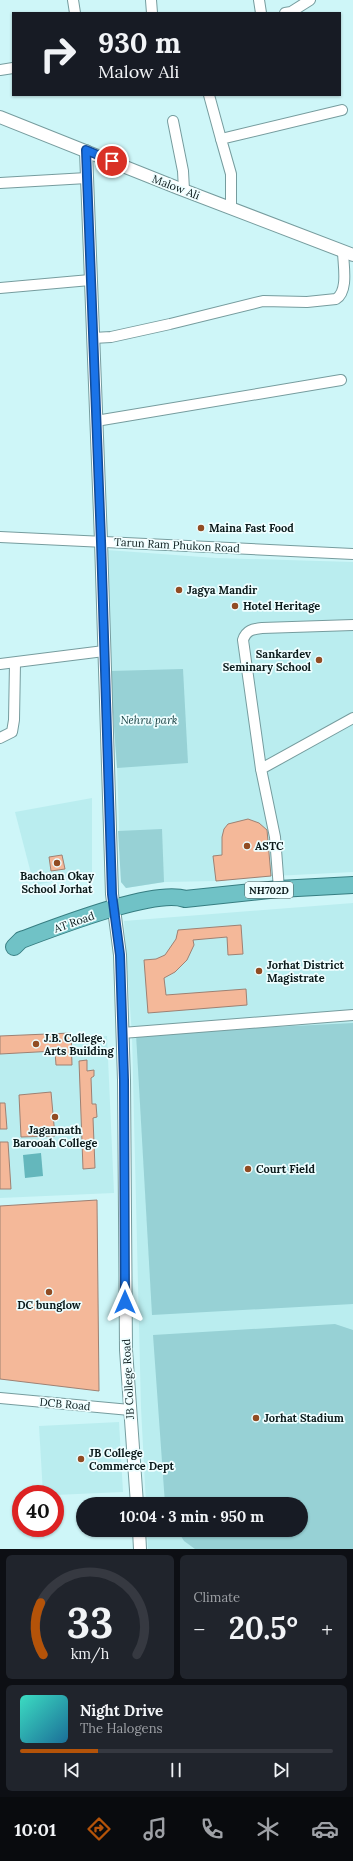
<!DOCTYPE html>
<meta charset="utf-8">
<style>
body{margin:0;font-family:Lora,serif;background:#20242c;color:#f1f3f6;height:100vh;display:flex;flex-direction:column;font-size:15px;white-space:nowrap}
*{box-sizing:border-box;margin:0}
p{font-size:13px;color:#9ea1a6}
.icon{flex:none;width:22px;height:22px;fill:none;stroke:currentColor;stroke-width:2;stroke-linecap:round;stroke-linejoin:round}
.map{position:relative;height:1549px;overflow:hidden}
.side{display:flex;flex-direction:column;gap:6px;padding:6px;background:#0d0f14;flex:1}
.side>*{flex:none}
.hud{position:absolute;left:12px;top:12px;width:329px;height:84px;border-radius:0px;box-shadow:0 1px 3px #0004;background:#171b24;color:#f1f3f6;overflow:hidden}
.speed{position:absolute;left:12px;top:1485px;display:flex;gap:8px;font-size:20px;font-weight:700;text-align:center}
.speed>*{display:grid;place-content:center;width:52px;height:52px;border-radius:50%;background:#171b24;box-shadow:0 1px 3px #0004;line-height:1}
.speed .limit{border:6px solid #d22;background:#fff;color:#111}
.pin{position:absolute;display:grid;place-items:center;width:34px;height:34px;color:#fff;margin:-17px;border:2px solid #fff;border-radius:50%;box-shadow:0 1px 4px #0007}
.me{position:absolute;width:44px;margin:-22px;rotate:0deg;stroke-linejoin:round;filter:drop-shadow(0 0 3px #0008)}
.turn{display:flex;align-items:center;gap:14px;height:84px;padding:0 20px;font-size:18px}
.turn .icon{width:52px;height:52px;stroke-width:2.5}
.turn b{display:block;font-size:28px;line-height:34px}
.big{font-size:30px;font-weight:800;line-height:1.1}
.side .tile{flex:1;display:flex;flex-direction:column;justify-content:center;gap:6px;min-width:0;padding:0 14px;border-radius:6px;background:#20242c}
.side .dial{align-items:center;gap:0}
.dial svg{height:104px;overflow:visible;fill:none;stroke:#363941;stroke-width:7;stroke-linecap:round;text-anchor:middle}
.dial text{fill:#f1f3f6;stroke:none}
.song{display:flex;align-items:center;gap:12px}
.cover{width:48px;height:48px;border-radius:6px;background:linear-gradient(135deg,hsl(170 70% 55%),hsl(200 70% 35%))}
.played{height:4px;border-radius:2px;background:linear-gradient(90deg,#b45309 25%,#363941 25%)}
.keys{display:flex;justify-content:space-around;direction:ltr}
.heat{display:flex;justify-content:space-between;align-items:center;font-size:22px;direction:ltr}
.side .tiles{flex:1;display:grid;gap:6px;grid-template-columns:1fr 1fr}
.tile:last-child{grid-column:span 2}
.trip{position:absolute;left:76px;top:1497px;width:232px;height:40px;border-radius:20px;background:#171b24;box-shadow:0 1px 3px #0004;font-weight:800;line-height:40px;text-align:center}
.tabs{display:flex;height:64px;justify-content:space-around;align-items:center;background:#090b0e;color:#9ea1a6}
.tabs .icon{width:28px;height:28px}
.tabs .active{color:#b45309}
.tabs b{font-size:18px;color:#f1f3f6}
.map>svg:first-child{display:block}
.built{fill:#baedef}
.green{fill:#97d1d5}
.water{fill:#64b7bc}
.building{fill:#f4b899;stroke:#9e8173}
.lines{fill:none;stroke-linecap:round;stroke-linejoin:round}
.minor-casing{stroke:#769c9e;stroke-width:12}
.tertiary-casing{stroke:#769c9e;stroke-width:14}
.trunk-casing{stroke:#367d81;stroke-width:18}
.minor{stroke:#fff;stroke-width:10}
.tertiary{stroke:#fff;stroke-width:12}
.trunk{stroke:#70c2c6;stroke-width:16}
.route-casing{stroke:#114b97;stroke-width:10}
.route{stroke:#1a73e8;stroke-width:7}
.poi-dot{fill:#914c23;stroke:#eefeff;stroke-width:1.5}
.labels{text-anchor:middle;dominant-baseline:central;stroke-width:3.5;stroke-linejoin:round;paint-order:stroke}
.shield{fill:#eefeff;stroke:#4f5e5f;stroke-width:1}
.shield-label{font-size:10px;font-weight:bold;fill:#0b1a1b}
.street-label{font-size:11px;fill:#0b1a1b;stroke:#eefeff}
.poi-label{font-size:11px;font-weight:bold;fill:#0b1a1b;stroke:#eefeff;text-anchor:start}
.park-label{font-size:11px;font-style:italic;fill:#133c3e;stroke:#eefeff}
</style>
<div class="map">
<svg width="353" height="1549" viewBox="0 0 353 1549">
<rect width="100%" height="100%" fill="#cef6f8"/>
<g class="built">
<polygon points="107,550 216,558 353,562 353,872 274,876 216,881 165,882 126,888 121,882 117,768 110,671"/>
<polygon points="92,798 92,875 34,885 15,812"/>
<polygon points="353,903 353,1549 148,1549 147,1530 301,1530 301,1504 146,1504 141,1408 132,1036 124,921"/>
<polygon points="107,1036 114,1193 0,1198 0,1041"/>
<polygon points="119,1422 123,1492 55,1495 43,1494 39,1426"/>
</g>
<g class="green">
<polygon points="183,669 188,763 117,768 110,671"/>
<polygon points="162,829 164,882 126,888 121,882 118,831"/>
<polygon points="353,1023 353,1304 152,1315 136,1034"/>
<polygon points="335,1324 353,1330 353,1549 195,1549 184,1541 177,1530 301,1530 301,1504 165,1504 153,1335"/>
</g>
<polygon class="water" points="41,1153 43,1176 25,1178 23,1155"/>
<g class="building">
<polygon points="248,819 259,823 267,830 271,876 216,881 213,856 222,855 222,837 224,829 228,824"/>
<polygon points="62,855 65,869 51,871 49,857"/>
<polygon points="241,925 243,954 228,955 227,937 193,940 194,945 187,960 175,972 164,978 166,995 246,989 247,1005 148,1013 144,960 156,959 165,955 176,939 178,930"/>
<polygon points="71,1033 72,1065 56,1065 55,1051 0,1054 0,1036"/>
<polygon points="87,1060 87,1071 94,1070 94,1076 91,1078 92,1104 96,1104 97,1117 93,1118 95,1168 83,1169 79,1061"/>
<polygon points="51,1092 55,1136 21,1137 19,1095"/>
<polygon points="0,1103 5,1103 7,1129 0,1129"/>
<polygon points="0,1142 8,1142 11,1189 0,1189"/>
<polygon points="97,1200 99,1391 0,1379 0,1206"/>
</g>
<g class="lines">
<g class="minor-casing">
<g id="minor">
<polyline points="73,0 75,13"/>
<polyline points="151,0 152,13"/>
<polyline points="259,0 261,13"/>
<polyline points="285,13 291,12 310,0"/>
<polyline points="0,70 13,68"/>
<polyline points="209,95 221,139"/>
<polyline points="173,121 183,171 184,190"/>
<polyline points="0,183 87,178"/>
<polyline points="231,208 231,174 221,139 342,110"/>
<polyline points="0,288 90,280"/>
<path d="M93 338 111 337 170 324 263 301 307 302 336 299C349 291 343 264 343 251"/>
<polyline points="96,421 341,380"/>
<polyline points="0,537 353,554"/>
<polyline points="0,664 104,651"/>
<polyline points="0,738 12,732 14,720 15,663"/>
<path d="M261 769 243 640C246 630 253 629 262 628L353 625"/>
<polyline points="279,889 275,837 261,769 353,718"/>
<polyline points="122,1033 353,1015"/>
<polyline points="0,1398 130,1410"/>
</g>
</g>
<g class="tertiary-casing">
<g id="tertiary">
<polyline points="0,117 178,188 353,255"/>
<polyline points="86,151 101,541 112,894 120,955 124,1080 126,1350 137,1504"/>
<polyline points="139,1530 140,1549"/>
</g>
</g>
<g class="trunk-casing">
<path id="trunk" d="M14 947 21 940C54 928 155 888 185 899L279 889 353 885"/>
</g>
<use href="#minor" class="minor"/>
<use href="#tertiary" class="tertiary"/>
<use href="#trunk" class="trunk"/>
</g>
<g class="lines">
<g class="route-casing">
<polyline id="route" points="112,161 86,150 101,541 112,894 120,955 124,1080 125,1302"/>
</g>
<use href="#route" class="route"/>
</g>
<g class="poi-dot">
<circle cx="201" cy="528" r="4"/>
<circle cx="179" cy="590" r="4"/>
<circle cx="235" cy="606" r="4"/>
<circle cx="319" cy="660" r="4"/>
<circle cx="247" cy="846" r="4"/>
<circle cx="57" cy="863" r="4"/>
<circle cx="259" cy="971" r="4"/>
<circle cx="36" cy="1044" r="4"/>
<circle cx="55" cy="1117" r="4"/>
<circle cx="248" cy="1169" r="4"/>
<circle cx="49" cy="1292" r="4"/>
<circle cx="256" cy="1418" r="4"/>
<circle cx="81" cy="1459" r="4"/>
</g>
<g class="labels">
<rect class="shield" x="245" y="882" width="48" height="16" rx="3"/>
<g class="shield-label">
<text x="269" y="890">NH702D</text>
</g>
<g class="street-label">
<text transform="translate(176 187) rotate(21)">Malow Ali</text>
<text transform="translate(177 545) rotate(3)">Tarun Ram Phukon Road</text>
<text transform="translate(74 922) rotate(-19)">AT Road</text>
<text transform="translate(128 1379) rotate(-93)">JB College Road</text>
<text transform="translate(65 1404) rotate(5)">DCB Road</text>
</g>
<g class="poi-label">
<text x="209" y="528">Maina Fast Food</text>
<text x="187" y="590">Jagya Mandir</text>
<text x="243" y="606">Hotel Heritage</text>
<text x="311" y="654" text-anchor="end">Sankardev<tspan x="311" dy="13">Seminary School</tspan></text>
<text x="255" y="846">ASTC</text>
<text x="57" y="876" text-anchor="middle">Bachoan Okay<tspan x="57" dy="13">School Jorhat</tspan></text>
<text x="267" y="965">Jorhat District<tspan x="267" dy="13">Magistrate</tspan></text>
<text x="44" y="1038">J.B. College,<tspan x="44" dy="13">Arts Building</tspan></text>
<text x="55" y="1130" text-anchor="middle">Jagannath<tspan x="55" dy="13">Barooah College</tspan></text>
<text x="256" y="1169">Court Field</text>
<text x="49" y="1305" text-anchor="middle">DC bunglow</text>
<text x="264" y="1418">Jorhat Stadium</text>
<text x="89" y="1453">JB College<tspan x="89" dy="13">Commerce Dept</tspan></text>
</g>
<g class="park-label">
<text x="149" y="720">Nehru park</text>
</g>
</g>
</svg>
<div class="speed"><div class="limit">40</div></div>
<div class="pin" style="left:112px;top:161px;background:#d93025"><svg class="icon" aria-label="arrive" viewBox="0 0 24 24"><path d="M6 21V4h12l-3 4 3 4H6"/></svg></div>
<svg class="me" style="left:125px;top:1302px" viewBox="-20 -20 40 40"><path d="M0-17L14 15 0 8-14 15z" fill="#1a73e8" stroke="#fff" stroke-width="4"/></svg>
<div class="trip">10:04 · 3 min · 950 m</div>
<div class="hud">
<div class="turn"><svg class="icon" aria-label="right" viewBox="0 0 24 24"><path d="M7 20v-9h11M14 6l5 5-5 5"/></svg><div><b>930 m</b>Malow Ali</div></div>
</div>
</div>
<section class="side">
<div class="tiles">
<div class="tile dial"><svg viewBox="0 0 100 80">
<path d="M14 69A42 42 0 1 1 86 69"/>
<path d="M14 69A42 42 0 0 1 12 29" stroke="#b45309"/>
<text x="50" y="56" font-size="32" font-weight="700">33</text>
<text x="50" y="72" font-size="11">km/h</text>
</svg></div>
<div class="tile"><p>Climate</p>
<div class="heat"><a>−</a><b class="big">20.5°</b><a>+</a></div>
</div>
<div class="tile">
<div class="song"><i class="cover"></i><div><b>Night Drive</b><p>The Halogens</p></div></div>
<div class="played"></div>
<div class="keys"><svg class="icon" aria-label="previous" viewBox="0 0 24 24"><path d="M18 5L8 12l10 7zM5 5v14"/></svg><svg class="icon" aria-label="pause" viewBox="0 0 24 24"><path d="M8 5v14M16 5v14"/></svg><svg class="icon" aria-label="next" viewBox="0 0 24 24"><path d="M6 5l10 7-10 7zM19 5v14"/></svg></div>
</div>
</div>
</section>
<nav class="tabs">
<b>10:01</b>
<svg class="icon active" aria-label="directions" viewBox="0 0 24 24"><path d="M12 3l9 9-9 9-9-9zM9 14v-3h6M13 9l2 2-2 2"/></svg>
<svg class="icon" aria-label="music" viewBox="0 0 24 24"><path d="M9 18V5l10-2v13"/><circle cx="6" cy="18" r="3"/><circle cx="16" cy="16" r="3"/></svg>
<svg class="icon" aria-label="phone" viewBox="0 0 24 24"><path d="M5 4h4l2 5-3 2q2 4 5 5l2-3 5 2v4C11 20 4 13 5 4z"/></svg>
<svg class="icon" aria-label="climate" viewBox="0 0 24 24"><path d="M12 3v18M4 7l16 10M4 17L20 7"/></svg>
<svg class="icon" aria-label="car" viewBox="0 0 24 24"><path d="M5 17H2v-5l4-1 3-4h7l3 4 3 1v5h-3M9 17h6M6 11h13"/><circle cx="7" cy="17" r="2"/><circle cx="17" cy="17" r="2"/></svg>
</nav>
